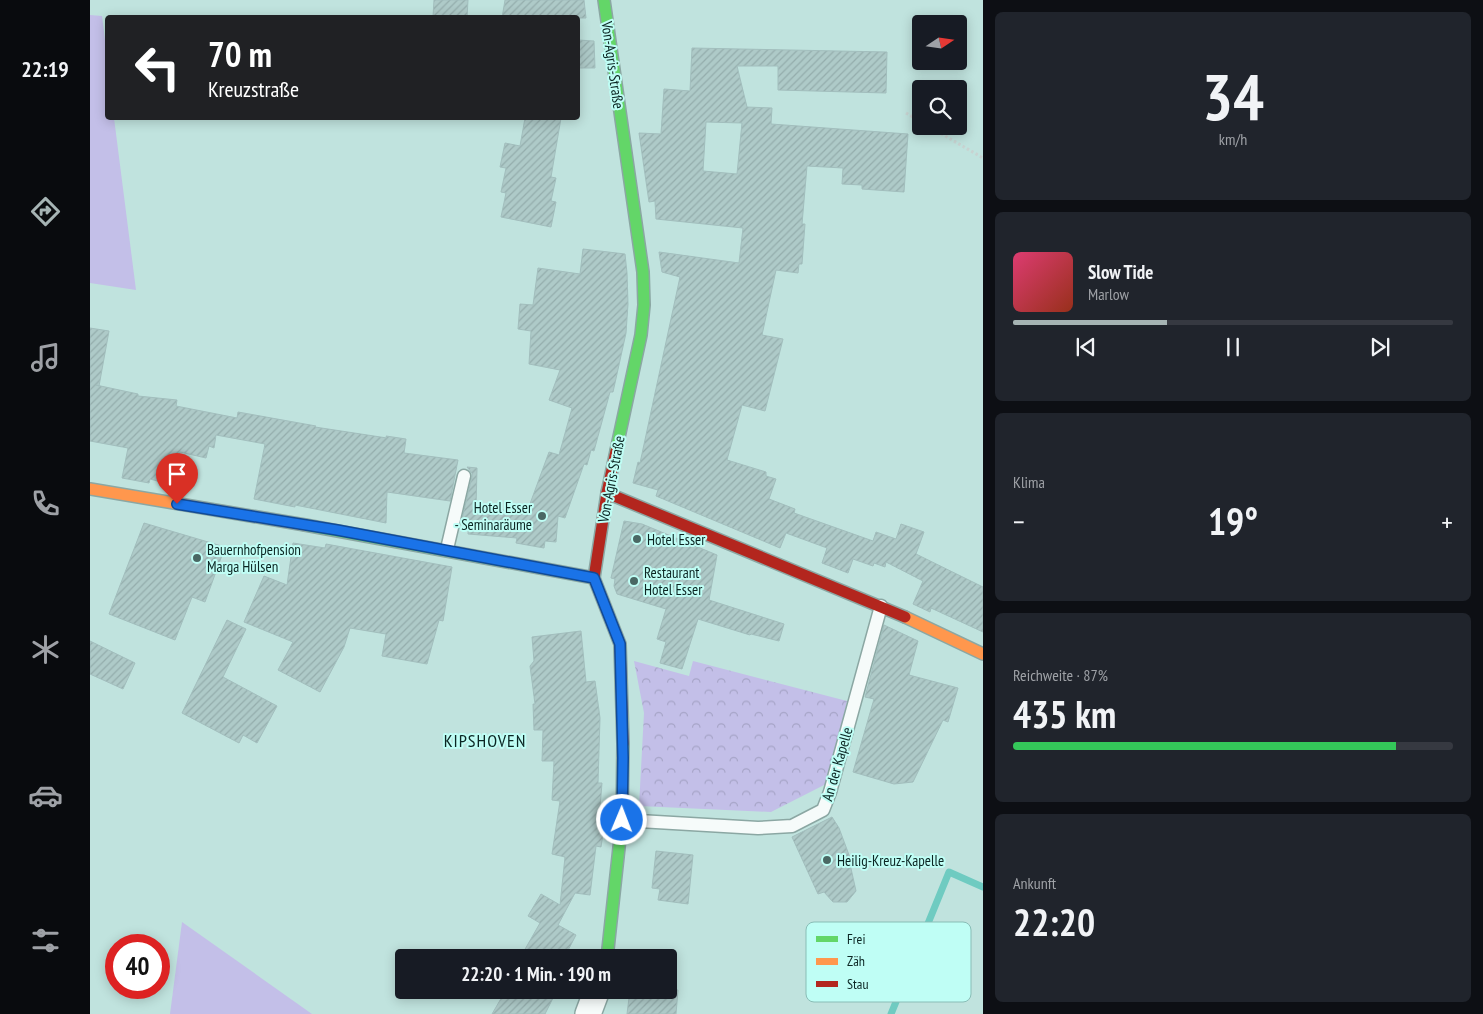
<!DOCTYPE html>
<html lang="de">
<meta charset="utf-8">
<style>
body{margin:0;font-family:"PT Sans Narrow",sans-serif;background:#20242c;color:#f1f3f6;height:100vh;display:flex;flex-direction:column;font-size:19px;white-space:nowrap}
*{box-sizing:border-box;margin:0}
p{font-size:16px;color:#9ea1a6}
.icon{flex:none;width:28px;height:28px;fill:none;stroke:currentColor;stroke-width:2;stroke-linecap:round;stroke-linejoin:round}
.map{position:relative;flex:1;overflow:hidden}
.sheet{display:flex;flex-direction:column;gap:12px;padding:12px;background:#0d0f14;width:500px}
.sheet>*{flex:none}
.banner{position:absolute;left:15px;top:15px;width:475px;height:105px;border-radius:5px;box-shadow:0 2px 12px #0003;background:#202124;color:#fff;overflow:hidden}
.needle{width:32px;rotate:77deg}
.fabs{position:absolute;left:822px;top:15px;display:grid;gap:10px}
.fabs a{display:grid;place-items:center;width:55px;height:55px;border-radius:5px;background:#171b24;box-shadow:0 2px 12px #0003;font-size:25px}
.speed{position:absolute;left:15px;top:934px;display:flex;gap:10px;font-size:25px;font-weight:700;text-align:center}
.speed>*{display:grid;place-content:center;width:65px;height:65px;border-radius:50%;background:#171b24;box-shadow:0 2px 12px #0003;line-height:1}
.speed .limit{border:8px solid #d22;background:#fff;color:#111}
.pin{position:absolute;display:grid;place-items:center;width:42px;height:42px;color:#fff;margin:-51px -21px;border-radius:50% 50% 50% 0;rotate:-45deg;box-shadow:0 0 5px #0007}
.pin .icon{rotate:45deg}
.me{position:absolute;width:55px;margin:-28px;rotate:1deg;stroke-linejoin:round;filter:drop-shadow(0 0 4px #0008)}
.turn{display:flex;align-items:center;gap:18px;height:105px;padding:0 20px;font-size:22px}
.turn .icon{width:65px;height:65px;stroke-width:2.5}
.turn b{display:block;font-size:35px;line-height:42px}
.big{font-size:38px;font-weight:700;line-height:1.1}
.sheet .widget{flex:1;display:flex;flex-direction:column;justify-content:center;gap:8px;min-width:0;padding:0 18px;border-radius:8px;background:#20242c}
.sheet .dial{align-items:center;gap:0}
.dial b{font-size:65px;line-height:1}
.song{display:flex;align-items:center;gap:15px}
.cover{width:60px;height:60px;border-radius:8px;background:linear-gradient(135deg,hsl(340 70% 55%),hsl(10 70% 35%))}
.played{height:5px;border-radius:2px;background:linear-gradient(90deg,#a6b4b4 35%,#363941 35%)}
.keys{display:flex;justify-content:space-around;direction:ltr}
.heat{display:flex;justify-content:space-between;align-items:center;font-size:28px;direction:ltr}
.charge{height:8px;border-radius:4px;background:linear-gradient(90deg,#34c759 87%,#363941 0)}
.trip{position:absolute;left:305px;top:949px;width:282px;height:50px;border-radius:5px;background:#171b24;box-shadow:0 2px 12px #0003;font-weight:700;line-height:50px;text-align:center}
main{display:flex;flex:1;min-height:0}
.menu{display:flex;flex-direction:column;width:90px;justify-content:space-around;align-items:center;background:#090b0e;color:#9ea1a6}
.menu .icon{width:35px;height:35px}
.menu .active{color:#a6b4b4}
.menu b{font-size:22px;color:#f1f3f6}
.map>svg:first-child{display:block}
.grass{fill:#c3bfe8}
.park{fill:url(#park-crowns)}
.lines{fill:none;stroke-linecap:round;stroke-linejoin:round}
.stream{stroke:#6fcbc1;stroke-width:7}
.building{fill:url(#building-hatch);stroke:#a2bebd;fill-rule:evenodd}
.lane-casing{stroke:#8ba7a3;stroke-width:15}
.street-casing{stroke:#8ba7a3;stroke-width:28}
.fast-casing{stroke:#8ba7a3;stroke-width:14}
.slow-casing{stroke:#8ba7a3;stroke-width:14}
.jam-casing{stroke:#8ba7a3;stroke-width:14}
.path{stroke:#c8d3d1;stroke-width:3;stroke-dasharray:2.5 2.5;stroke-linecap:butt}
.lane{stroke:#f6fbfa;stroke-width:12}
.street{stroke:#f6fbfa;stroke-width:25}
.fast{stroke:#63d668;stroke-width:11}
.slow{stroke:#ff974d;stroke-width:11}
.jam{stroke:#b3261e;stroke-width:11}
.route-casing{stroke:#114b97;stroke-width:12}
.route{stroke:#1a73e8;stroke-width:9}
.poi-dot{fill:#4a6864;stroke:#bffef5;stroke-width:2}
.labels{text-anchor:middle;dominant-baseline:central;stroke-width:4;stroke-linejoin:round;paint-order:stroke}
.street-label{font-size:15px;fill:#0b2522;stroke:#bffef5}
.poi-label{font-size:15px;fill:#0b2522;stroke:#bffef5;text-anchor:start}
.quarter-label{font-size:18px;letter-spacing:1px;fill:#0b2522;stroke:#bffef5}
.key{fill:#bffef5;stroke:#89bdb6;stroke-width:1}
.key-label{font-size:14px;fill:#0b2522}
</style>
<main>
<nav class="menu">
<b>22:19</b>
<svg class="icon active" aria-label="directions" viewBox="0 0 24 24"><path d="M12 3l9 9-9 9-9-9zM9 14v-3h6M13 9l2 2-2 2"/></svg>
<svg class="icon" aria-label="music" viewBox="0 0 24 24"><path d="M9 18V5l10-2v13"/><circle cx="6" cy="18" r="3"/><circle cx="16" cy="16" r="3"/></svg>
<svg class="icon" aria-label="phone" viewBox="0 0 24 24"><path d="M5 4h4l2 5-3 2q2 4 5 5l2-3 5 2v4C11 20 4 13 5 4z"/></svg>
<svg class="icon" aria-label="climate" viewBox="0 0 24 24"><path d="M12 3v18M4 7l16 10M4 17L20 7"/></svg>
<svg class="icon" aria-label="car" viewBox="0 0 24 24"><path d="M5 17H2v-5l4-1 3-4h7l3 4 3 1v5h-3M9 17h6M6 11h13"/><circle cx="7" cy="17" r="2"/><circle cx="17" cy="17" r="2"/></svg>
<svg class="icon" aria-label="filters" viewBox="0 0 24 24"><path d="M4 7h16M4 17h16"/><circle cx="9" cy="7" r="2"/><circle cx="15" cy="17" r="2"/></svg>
</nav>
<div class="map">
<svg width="893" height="1014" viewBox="0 0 893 1014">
<defs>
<pattern id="park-crowns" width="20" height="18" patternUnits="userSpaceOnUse" patternTransform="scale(1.25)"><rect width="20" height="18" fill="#c3bfe8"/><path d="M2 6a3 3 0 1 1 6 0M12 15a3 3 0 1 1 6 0" fill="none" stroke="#a6a4c7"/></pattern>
<pattern id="building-hatch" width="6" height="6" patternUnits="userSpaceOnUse" patternTransform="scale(1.25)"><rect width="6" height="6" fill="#aecac8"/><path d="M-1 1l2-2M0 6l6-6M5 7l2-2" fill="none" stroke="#94adac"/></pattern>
</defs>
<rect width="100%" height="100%" fill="#c0e3de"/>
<g class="grass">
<polygon points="0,15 12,16 18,63 18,118 24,118 46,290 0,283"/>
<polygon points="92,922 222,1014 80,1014"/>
</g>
<polygon class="park" points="544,661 599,676 603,661 757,701 740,782 681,812 549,806 554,713"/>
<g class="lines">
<polyline class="stream" points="801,1014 859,872 893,887"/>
</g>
<g class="building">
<polygon points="344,0 378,0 377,18 343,17"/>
<polygon points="415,0 494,0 496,18 412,18"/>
<polygon points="488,40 504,41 505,68 488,68"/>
<path d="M602 48 797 52 796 93 688 90V66H647L657 107 682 108 681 124 818 134 814 192 772 189V185L752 184 753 168 717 166 712 224H715L712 264H709L708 273 686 270 672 335 693 339 675 411 652 405 637 460 676 472V476L686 479 679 499 705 509 704 513 783 541 786 532 806 539 811 524 834 532 826 554 893 587V632L841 608 840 612 823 604 833 581 796 562 795 567 784 563 783 566 763 559 758 573 732 563 737 548 696 533 690 548 566 496 568 490 543 483 548 462 550 463 590 277 572 272 569 252 649 263 653 228 566 219 565 201 559 202 549 133 571 134 574 89 600 91ZM616 122 652 123 647 174 613 171Z"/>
<polygon points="435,118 471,118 461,177 466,178 461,201 466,202 461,227 411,217 416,193 411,192 416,168 410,167 415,143 430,146"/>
<polygon points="493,249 535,254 537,273 538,304 536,333 523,392 520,392 504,451 501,450 497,465 494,464 475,518 468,516 466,542 455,541 454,548 426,543 427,538 378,534 379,520 372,519 382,477 382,473 377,467 387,468 386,508 437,512 459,452 469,455 482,408 459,400 470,370 439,364 441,331 428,329 430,304 443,305 448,268 490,274"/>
<polygon points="0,328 19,331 9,386 6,385 48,394 48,396 87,400 86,406 147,418 148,412 226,426 225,427 297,438 296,436 316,439 314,453 368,460 360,501 297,492 296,523 205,505 205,507 164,499 175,444 126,435 124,448 119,446 116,458 90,452 82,485 60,479 59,483 32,478 38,448 0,441"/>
<polygon points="534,521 552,524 627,555 619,600 694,624 689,641 661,634 660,635 608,619 592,669 570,663 576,642 567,639 576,609 527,594 524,586 525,579 521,578"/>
<polygon points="54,523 135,547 115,602 102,597 85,640 19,614"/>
<polygon points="203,543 235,548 236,544 362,567 353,621 349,620 337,664 292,656 296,634 260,628 254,647 230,692 188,670 203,642 154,622 174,576 197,585"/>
<polygon points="137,620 156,629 133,677 187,706 167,743 153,735 149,743 92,713"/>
<polygon points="794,625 828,641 819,675 868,688 858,722 853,720 823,782 804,784 763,772 784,699 775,697"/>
<polygon points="491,631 496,682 505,681 510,718 508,783 512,783 509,820 515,821 511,847 506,846 500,895 485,893 468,925 486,935 474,958 430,958 450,923 438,916 451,894 470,905 475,857 462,854 470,801 462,800 464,761 452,761 453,730 444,730 443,704 445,704 440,666 444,661 442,637"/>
<polygon points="0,641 45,663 33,689 0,674"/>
<polygon points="742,817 749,828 762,863 760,864 766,891 757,902 743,902 734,892 728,894 702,837"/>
<polygon points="566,851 603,855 598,904 568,900 570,889 562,888"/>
<polygon points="416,990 448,990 463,998 455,1014 402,1014"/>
<polygon points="540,990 588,990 586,1014 537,1014"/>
</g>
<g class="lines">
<g class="lane-casing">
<g id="lane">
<polyline points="357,549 374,476"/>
<polyline points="532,820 668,828 702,826 733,810 740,792 791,606"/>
</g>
</g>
<g class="street-casing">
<polyline id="street" points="498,1014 507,990"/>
</g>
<g class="fast-casing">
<g id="fast">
<polyline points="514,0 553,272 554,305 551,335 526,451"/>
<polyline points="215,525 504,578"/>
<polyline points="517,958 532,820 533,744"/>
</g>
</g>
<g class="slow-casing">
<g id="slow">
<polyline points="0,489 215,525"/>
<polyline points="815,617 893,654"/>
</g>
</g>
<g class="jam-casing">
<g id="jam">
<polyline points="526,451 517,493 504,578 530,644 533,744"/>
<polyline points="517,493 815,617"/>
</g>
</g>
<g class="path">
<polyline points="816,113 831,122"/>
<polyline points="838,126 893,158"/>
</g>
<use href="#lane" class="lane"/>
<use href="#street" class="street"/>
<use href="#fast" class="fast"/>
<use href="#slow" class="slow"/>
<use href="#jam" class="jam"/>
</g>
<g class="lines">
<g class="route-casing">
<polyline id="route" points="87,504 247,530 504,578 530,644 533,758 532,820"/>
</g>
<use href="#route" class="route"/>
</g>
<g class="poi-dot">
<circle cx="452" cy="516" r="5"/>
<circle cx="547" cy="539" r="5"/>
<circle cx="107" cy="558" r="5"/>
<circle cx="544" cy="581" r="5"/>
<circle cx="737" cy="860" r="5"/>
</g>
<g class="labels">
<g class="street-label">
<text transform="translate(523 65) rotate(82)">Von-Agris-Straße</text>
<text transform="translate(521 479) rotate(-79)">Von-Agris-Straße</text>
<text transform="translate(747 764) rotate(-74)">An der Kapelle</text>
</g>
<g class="poi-label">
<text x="442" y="507" text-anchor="end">Hotel Esser<tspan x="442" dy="17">- Seminaräume</tspan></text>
<text x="557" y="539">Hotel Esser</text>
<text x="117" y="549">Bauernhofpension<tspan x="117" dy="17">Marga Hülsen</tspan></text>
<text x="554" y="572">Restaurant<tspan x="554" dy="17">Hotel Esser</tspan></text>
<text x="747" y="860">Heilig-Kreuz-Kapelle</text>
</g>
<g class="quarter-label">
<text x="395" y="740">KIPSHOVEN</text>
</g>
</g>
<rect x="716" y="922" width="165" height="80" rx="8" class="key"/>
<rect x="726" y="936" width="22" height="6" fill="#63d668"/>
<rect x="726" y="958" width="22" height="7" fill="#ff974d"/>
<rect x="726" y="981" width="22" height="6" fill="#b3261e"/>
<g class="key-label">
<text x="757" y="944">Frei</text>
<text x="757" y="966">Zäh</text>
<text x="757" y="989">Stau</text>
</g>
</svg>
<div class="fabs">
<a><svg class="needle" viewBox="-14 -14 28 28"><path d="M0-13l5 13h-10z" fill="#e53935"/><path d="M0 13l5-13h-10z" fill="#9ea1a6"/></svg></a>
<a><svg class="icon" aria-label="search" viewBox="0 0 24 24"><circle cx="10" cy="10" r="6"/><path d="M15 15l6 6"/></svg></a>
</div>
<div class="speed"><div class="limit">40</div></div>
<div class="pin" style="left:87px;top:504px;background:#d93025"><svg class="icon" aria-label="arrive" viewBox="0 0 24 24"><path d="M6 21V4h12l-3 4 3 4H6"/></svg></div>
<svg class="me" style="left:532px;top:820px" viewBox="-20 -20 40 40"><circle r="17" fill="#1a73e8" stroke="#fff" stroke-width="3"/><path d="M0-11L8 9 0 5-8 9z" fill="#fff"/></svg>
<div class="trip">22:20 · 1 Min. · 190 m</div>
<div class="banner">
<div class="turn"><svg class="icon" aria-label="left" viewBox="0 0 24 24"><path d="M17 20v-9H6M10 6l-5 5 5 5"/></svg><div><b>70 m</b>Kreuzstraße</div></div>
</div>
</div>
<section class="sheet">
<div class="widget dial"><b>34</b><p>km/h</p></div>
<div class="widget">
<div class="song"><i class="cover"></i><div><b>Slow Tide</b><p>Marlow</p></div></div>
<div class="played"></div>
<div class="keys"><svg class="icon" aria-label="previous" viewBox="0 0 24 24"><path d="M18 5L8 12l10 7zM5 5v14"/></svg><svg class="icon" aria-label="pause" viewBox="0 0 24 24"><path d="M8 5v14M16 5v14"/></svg><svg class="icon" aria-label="next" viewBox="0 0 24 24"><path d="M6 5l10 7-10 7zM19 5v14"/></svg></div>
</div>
<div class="widget"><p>Klima</p>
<div class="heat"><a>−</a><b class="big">19°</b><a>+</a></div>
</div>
<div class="widget"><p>Reichweite · 87%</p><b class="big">435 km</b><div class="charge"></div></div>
<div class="widget"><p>Ankunft</p><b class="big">22:20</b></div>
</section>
</main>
